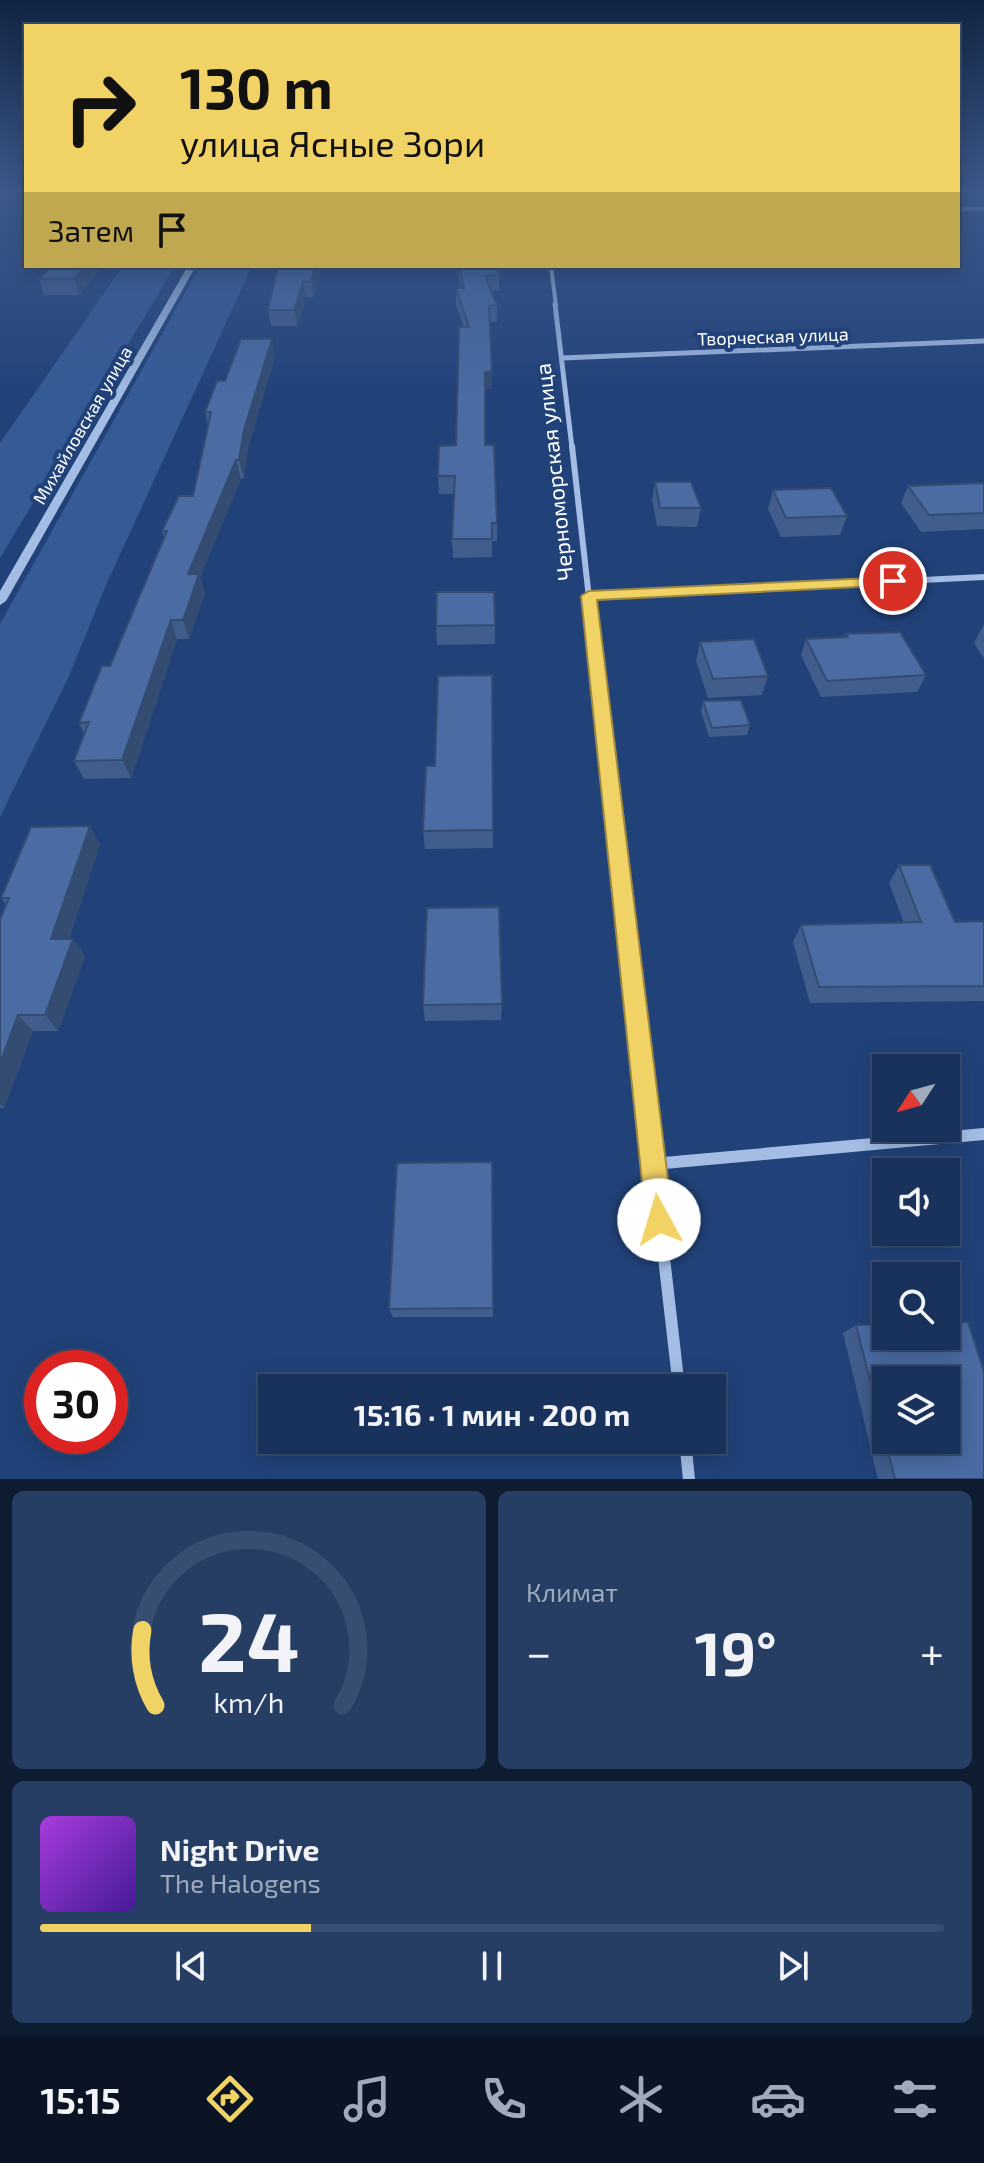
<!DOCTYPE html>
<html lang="ru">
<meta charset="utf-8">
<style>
body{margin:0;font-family:"Exo 2",sans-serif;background:#263e64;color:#f1f3f6;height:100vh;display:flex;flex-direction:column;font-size:30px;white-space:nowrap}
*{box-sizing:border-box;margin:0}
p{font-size:26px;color:#9faabb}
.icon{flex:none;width:44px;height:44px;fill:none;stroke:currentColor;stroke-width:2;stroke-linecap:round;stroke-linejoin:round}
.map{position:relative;height:1479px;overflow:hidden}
.sheet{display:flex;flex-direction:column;gap:12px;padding:12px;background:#0e1c32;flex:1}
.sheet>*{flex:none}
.banner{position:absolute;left:24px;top:24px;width:936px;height:244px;border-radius:0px;box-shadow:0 4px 20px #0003,0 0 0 2px #374d71;background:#f1d265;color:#111;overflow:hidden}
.needle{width:52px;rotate:234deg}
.fabs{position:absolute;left:872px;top:1054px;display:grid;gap:16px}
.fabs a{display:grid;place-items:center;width:88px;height:88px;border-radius:0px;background:#19325b;box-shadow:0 4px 20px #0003,0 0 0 2px #374d71;font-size:40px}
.speed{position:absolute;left:24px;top:1350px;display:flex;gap:16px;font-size:40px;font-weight:700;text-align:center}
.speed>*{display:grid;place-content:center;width:104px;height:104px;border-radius:50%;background:#19325b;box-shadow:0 4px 20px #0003,0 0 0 2px #374d71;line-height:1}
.speed .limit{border:12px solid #d22;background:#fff;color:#111}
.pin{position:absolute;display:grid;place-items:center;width:68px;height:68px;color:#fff;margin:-34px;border:4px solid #fff;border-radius:50%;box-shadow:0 2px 8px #0007}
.me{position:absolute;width:88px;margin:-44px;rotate:354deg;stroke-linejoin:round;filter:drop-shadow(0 0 6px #0008)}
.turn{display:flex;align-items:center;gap:28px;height:168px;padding:0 24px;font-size:36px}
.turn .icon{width:104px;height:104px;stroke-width:2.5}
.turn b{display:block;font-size:56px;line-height:68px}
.then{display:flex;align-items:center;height:76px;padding:0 24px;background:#0003;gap:16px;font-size:30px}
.big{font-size:60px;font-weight:700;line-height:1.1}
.sheet .card{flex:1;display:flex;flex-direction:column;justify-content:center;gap:12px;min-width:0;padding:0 28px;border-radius:12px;background:#263e64}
.sheet .dial{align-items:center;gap:0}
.dial svg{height:208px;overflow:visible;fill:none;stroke:#374d71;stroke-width:7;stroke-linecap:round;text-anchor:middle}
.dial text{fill:#f1f3f6;stroke:none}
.song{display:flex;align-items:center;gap:24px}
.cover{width:96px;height:96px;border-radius:12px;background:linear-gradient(135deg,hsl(280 70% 55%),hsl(260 70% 35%))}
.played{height:8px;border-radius:4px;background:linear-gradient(90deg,#f1d265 30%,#374d71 30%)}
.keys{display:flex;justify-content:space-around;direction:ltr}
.heat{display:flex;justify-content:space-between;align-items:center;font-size:44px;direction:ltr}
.sheet .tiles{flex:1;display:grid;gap:12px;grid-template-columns:1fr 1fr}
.card:last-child{grid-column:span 2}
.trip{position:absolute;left:258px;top:1374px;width:468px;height:80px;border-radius:0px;background:#19325b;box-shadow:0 4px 20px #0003,0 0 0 2px #374d71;font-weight:700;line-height:80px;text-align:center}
.dock{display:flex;height:128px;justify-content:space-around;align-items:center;background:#0a1424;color:#9faabb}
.dock .icon{width:56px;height:56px}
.dock .active{color:#f1d265}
.dock b{font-size:36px;color:#f1f3f6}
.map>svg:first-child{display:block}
.green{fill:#355b97}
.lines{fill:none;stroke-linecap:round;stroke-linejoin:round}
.minor-far5{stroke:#a3bde5;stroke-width:4}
.minor-far4{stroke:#a3bde5;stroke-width:5}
.minor-far3{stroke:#a3bde5;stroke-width:6}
.minor-far2{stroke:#a3bde5;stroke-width:8}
.minor-far1{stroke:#a3bde5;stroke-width:10}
.minor{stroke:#a3bde5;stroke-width:12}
.tertiary{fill:#a3bde5;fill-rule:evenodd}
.wall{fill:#405d8c}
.shaded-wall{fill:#344c72}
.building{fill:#4a6ca3;stroke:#344c72;stroke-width:2;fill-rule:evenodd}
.route{fill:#f1d265;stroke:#9d8842;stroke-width:2}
.labels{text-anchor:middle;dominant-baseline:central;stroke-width:8;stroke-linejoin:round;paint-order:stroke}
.far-street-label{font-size:18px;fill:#fff;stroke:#214279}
.street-label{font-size:22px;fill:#fff;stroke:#214279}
</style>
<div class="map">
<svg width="984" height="1479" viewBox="0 0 984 1479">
<rect width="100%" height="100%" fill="#214279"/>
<g class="green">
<polygon points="123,266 175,266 0,558 0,443"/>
<polygon points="200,266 252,266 106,585 69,676 0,817 0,624"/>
</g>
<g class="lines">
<g class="minor-far5">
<polyline points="958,209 984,209"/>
<polyline points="551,266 556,306"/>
</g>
<g class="minor-far4">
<polyline points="555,304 572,448"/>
<polyline points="562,358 984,341"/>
</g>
<g class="minor-far3">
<polyline points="572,446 592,625"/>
<polyline points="589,596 984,577"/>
</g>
<polyline class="minor-far2" points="592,623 617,849"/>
<polyline class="minor-far1" points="617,847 649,1129"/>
<g class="minor">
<polyline points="649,1127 679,1388"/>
<polyline points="653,1164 984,1134"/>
<polyline points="685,1440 689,1479"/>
</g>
<polygon class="tertiary" points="188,266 196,266 6,601 0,605 0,591"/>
</g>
<g class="wall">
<polygon points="51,266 102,266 79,295 44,295 39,279"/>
<polygon points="321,266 313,297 306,298 297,326 271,326 268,310"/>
<polygon points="456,266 497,266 499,275 499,291 492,291 497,305 497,322 490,322 492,388 485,390 485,445 497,523 497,541 492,541 492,557 453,558 452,539 454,494 439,494 438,476 456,445 464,327 456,305 456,288 461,288"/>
<polygon points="275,356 248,448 244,478 241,479 200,577 205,593 189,639 177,639 131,778 84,779 74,761 84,734 79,723 110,666 164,538 162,531 193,496 208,426 205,412 225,381"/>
<polygon points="655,482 701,508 697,527 657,526 652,500"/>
<polygon points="984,483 984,529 921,532 901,503 908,486"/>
<polygon points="773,490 847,516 840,535 781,537 768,509"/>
<polygon points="984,624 984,659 974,643"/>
<polygon points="495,625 495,644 437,645 436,626"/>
<polygon points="846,634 926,675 917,692 821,697 801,655 806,639 845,637"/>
<polygon points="700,642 768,676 762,695 708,698 696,661"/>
<polygon points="492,675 493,848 425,849 423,831 435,766"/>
<polygon points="703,701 750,725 747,735 709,737 701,711"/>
<polygon points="100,844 69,939 73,939 85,956 58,1031 33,1031 4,1108 0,1108 0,919 6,905 1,898"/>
<polygon points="899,865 955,922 984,921 984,1001 810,1003 793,942 801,925 904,923 889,883"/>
<polygon points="502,1004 501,1020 425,1021 423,1005"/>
<polygon points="492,1162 493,1317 393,1317 389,1309"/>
<polygon points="856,1325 984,1479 878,1479 843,1333"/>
</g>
<g class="shaded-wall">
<polygon points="85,266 102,266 79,295 74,279"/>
<polygon points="315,266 321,266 313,297 311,281"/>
<polygon points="303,282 306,298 297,326 294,310"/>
<polygon points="272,339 275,356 248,448 244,478 239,460 244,430"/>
<polygon points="492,371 492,388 485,390 485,372"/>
<polygon points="236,460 241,479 200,577 205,593 189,639 183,620 188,574"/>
<polygon points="171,620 177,639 131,778 122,760"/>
<polygon points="90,826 100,844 63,956 51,939"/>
<polygon points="73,939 85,956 58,1031 45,1015"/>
<polygon points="18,1015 33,1031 4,1108 0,1104 0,1063"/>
</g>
<g class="building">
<polygon points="51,266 85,266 74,279 39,279"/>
<polygon points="278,266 315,266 311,281 303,282 294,310 268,310"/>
<polygon points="459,266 497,266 499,275 485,276 497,305 489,306 492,371 485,372 485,445 494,445 497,523 492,523 492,539 452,539 455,476 438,476 439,446 456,445 459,327 469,327 456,288 464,288"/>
<polygon points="241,339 272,339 244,430 239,460 236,460 188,574 199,574 183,620 171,620 122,760 74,761 89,722 79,723 102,666 110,666 167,531 162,531 179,496 193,496 211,412 205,412 217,381 225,381"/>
<polygon points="655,482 691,482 701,508 660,508"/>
<polygon points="984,483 984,513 929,515 908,486"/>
<polygon points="831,488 847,516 786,518 773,490"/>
<polygon points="437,592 494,592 495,625 436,626"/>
<polygon points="900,632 926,675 827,681 806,639 848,637 846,634"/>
<polygon points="754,639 768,676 713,679 700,642"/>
<polygon points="492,675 493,830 423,831 426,766 435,766 438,676"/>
<polygon points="741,700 750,725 712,728 703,701"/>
<polygon points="90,826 51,939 73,939 45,1015 18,1015 0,1063 0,919 9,898 1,898 31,827"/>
<polygon points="899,865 930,865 955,922 984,921 984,986 819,987 801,925 921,922"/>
<polygon points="499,907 502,1004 423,1005 427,908"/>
<polygon points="492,1162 493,1308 389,1309 397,1163"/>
<path d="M968 1322 984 1372V1479H895L856 1325 886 1324V1336H946V1323ZM886 1380H946V1440H886Z"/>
</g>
<linearGradient id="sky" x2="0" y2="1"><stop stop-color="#122443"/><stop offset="0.48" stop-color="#3d5a8c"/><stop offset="1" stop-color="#3d5a8c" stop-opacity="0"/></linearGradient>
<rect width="984" height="399" fill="url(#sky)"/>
<polygon class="route" points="893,577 900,581 898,585 597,600 673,1220 669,1229 659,1233 650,1229 646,1220 581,596 589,591"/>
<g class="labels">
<g class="far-street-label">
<text transform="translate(773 336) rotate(-2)">Творческая улица</text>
<text transform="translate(82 425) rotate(-60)">Михайловская улица</text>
</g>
<g class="street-label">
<text transform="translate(553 472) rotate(-96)">Черноморская улица</text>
</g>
</g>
</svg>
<div class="fabs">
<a><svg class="needle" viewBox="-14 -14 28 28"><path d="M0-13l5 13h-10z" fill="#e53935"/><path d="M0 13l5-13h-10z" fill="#9faabb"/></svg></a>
<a><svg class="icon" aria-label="sound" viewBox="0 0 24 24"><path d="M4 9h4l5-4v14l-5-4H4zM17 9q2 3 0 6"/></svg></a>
<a><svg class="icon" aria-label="search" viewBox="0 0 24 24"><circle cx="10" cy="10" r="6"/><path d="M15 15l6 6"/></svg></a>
<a><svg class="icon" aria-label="layers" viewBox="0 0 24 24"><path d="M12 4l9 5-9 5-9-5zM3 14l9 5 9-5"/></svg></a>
</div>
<div class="speed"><div class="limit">30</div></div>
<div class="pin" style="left:893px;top:581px;background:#d93025"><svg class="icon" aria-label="arrive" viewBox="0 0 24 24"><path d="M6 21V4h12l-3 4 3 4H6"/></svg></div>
<svg class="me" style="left:659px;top:1220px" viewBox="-20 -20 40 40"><circle r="19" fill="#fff"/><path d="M0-13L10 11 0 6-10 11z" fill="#f1d265"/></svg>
<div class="trip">15:16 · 1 мин · 200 m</div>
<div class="banner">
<div class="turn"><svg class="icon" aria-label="right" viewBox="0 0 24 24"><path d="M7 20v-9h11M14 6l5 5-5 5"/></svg><div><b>130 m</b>улица Ясные Зори</div></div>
<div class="then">Затем<svg class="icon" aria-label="arrive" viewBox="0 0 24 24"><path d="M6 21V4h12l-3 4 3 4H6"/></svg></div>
</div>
</div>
<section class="sheet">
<div class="tiles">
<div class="card dial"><svg viewBox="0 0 100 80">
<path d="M14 69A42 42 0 1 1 86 69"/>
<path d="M14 69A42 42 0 0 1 9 40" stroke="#f1d265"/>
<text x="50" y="56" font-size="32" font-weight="700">24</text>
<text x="50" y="72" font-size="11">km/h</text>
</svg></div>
<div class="card"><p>Климат</p>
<div class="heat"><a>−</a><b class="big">19°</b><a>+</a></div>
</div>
<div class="card">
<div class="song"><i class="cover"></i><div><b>Night Drive</b><p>The Halogens</p></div></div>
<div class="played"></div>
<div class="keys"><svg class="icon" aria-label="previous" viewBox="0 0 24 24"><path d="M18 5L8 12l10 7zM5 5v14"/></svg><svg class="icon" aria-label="pause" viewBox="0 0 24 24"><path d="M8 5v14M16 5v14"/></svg><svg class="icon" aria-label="next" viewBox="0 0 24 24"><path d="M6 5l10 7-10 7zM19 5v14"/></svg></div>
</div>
</div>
</section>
<nav class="dock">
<b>15:15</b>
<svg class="icon active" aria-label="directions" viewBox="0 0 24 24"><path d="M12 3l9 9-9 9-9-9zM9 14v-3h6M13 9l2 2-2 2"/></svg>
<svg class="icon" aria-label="music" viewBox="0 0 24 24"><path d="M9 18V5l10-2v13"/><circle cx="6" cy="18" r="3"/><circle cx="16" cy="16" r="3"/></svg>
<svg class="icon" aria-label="phone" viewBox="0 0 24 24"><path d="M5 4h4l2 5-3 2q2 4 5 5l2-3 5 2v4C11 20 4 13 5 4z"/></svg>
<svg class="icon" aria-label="climate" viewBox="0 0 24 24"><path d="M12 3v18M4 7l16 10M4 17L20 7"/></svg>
<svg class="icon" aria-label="car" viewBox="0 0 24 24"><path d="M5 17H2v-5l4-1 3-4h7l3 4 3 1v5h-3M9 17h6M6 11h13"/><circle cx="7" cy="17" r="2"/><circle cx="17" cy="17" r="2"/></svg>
<svg class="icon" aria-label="filters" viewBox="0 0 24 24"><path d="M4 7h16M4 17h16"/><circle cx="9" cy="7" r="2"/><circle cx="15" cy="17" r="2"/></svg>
</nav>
